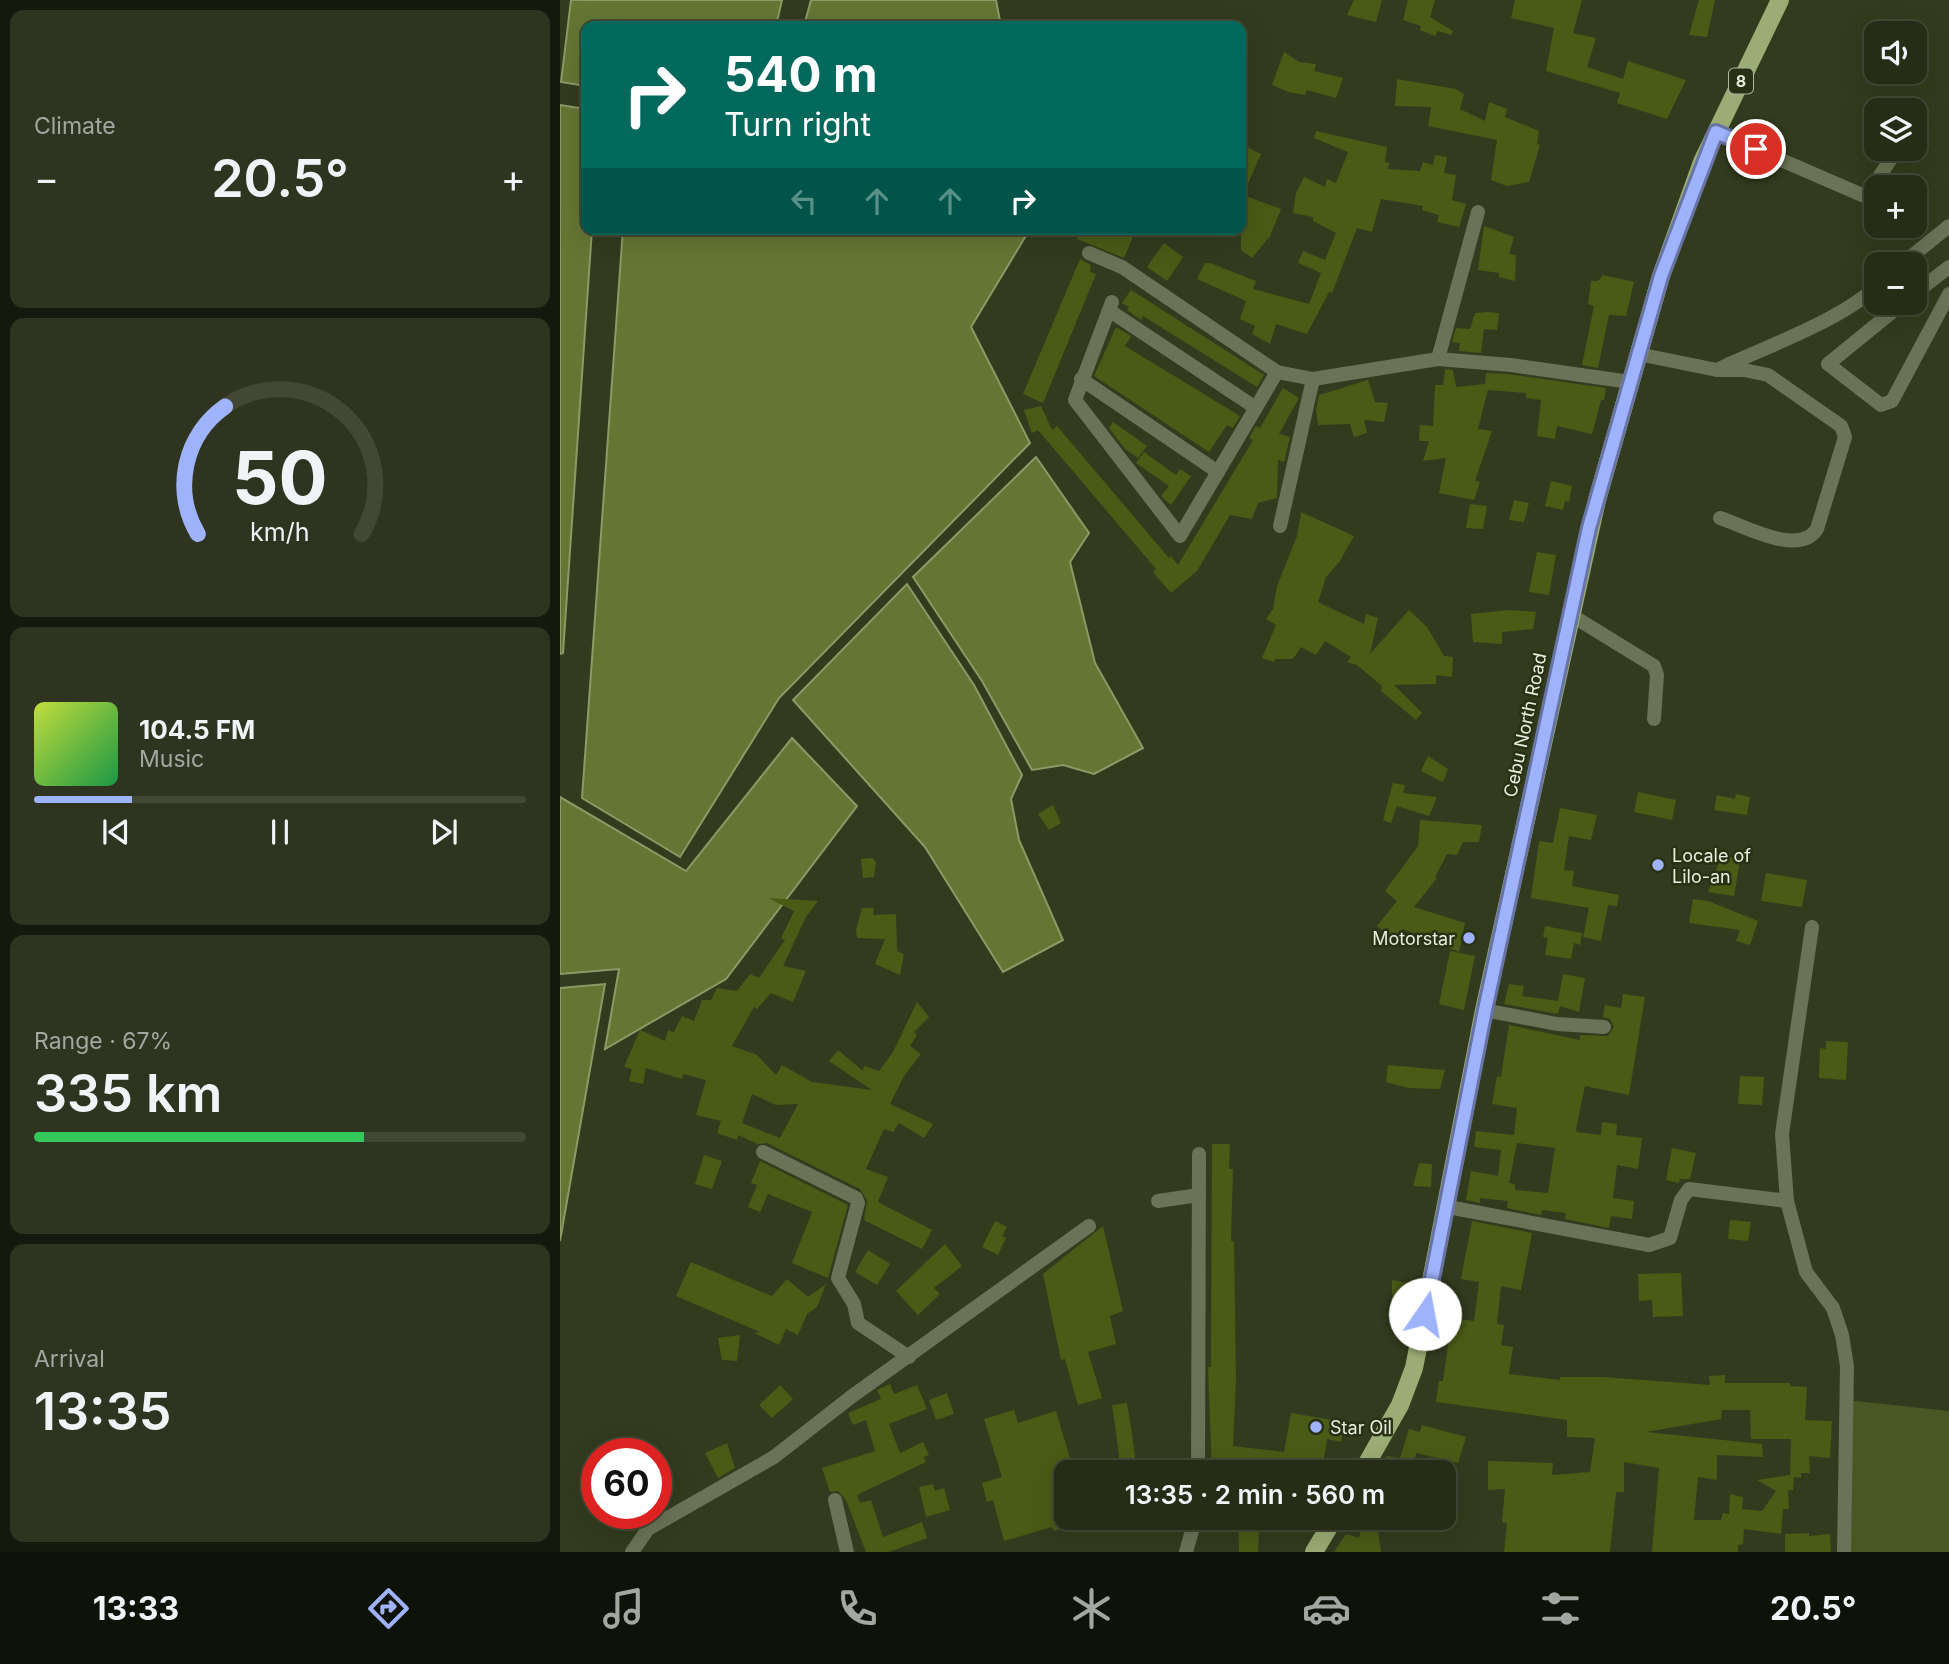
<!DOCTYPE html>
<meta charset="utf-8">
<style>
body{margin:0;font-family:Inter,sans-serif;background:#2e341f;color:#f1f3f6;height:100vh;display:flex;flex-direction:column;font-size:26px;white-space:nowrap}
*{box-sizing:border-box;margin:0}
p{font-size:23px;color:#a4a7a1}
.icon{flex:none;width:38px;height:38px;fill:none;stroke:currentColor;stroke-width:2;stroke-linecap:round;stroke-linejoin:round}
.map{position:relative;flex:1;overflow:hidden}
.side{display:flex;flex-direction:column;gap:10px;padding:10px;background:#15180c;width:560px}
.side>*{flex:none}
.hud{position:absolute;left:21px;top:21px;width:665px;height:214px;border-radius:14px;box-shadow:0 7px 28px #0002,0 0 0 2px #424835;background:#00695c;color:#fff;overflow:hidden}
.fabs{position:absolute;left:1304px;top:21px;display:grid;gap:14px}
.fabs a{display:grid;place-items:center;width:63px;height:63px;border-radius:14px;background:#262c16;box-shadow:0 7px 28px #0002,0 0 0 2px #424835;font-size:35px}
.speed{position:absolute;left:21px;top:1438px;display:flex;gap:14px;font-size:35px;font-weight:700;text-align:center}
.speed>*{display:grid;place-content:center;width:91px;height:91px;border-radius:50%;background:#262c16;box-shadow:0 7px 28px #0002,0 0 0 2px #424835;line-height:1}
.speed .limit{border:10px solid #d22;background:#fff;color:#111}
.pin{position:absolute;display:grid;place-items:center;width:60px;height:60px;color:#fff;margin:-30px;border:4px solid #fff;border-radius:50%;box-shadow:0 2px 7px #0007}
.me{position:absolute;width:77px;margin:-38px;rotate:12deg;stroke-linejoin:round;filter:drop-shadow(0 0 5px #0008)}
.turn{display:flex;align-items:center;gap:24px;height:147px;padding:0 28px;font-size:32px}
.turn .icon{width:91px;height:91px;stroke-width:2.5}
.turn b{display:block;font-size:49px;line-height:60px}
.lanes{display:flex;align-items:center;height:66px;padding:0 28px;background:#0003;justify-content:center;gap:35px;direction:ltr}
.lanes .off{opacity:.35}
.big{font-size:52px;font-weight:600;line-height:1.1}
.side .card{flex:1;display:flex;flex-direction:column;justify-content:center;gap:10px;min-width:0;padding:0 24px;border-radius:14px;background:#2e341f}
.side .dial{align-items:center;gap:0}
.dial svg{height:182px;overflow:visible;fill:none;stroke:#424835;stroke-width:7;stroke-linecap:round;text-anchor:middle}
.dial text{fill:#f1f3f6;stroke:none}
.song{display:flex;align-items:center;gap:21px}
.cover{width:84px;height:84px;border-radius:10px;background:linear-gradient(135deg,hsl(70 70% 55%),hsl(140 70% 35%))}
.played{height:7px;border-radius:4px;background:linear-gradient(90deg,#9fb3fd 20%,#424835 20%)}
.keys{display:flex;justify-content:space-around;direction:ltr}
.heat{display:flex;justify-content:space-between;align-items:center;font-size:38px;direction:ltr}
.charge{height:10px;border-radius:5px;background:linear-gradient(90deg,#34c759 67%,#424835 0)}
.trip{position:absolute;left:494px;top:1460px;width:402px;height:70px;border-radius:14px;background:#262c16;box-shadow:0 7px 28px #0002,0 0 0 2px #424835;font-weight:600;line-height:70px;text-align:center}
.tabs{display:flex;height:112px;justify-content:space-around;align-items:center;background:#0f1209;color:#a4a7a1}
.tabs .icon{width:49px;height:49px}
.tabs .current{color:#9fb3fd}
.tabs b{font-size:32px;color:#f1f3f6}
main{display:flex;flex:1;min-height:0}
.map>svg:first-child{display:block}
.green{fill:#495725}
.water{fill:#647634;stroke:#8c9a67;stroke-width:2}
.building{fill:#4a5b16;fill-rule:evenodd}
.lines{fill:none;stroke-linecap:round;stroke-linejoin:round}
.minor{stroke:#6a7257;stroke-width:14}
.major{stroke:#9bac74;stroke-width:18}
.route-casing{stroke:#6774a4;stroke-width:18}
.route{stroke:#9fb3fd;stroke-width:12}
.poi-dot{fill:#9fb3fd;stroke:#293114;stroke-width:2.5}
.labels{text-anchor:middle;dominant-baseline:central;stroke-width:5;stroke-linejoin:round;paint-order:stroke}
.shield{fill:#293114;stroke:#afb5a1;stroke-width:2}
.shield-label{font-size:16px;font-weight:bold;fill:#e8eedd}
.street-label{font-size:18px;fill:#e8eedd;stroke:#293114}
.poi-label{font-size:18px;fill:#e8eedd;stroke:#293114;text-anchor:start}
</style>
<main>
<section class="side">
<div class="card"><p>Climate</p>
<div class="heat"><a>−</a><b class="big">20.5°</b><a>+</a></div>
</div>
<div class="card dial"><svg viewBox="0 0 100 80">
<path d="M14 69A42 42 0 1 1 86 69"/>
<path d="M14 69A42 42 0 0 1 26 13" stroke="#9fb3fd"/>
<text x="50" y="56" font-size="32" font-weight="700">50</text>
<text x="50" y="72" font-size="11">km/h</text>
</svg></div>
<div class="card">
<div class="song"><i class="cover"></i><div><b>104.5 FM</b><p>Music</p></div></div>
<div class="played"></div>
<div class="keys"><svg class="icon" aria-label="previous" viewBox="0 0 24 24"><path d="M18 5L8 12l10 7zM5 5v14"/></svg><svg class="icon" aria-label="pause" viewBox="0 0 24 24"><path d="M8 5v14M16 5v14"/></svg><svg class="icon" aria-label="next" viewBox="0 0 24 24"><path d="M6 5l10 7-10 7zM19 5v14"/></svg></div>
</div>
<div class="card"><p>Range · 67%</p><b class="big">335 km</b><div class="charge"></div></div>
<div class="card"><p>Arrival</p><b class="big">13:35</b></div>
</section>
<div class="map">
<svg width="1389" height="1552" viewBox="0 0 1389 1552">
<rect width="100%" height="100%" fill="#323b1e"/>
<polygon class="green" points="1286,1400 1389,1411 1389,1552 1283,1552"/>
<g class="water">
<polygon points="11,0 222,0 216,26 26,26 26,86 1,82"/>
<polygon points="251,0 436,0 441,26 244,26"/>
<polygon points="0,105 26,109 26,229 32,229 3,653 0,654"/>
<polygon points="63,229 470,229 411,327 470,443 219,698 120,857 22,798"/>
<polygon points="476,457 529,533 510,562 535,663 583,748 534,774 503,765 472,770 422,681 353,577"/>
<polygon points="347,584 414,685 462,775 451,799 459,840 503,940 443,972 365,847 233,700"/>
<polygon points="232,738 297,806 166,979 45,1049 59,969 0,974 0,797 126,871"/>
<polygon points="45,984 0,1241 0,988"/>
</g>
<g class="building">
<polygon points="794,0 822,0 816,22 787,15"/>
<polygon points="848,0 875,0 870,17 893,31 891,35 878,31 875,36 860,30 861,26 843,20"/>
<polygon points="955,0 1022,0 1013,33 1036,38 1027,67 1063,79 1068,61 1126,80 1107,119 1057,103 1060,93 986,71 994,28 951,18"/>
<polygon points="1139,0 1155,0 1147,37 1129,35"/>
<polygon points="724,52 739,62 756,64 754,71 783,78 776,98 747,90 745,95 729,92 712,85"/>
<polygon points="837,79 896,89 904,94 900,109 925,121 929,102 947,109 945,117 979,131 977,144 980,145 969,182 947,186 931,180 937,140 868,126 871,107 835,106"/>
<polygon points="756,131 827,147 825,162 830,163 827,169 860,171 863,162 873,165 875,155 887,157 884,173 896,175 892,200 906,204 899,227 877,222 879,215 862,210 863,206 821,199 812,232 797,228 772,293 769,292 747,334 716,324 710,344 692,334 695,326 680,319 686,301 637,279 645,263 650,263 696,281 693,289 749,304 761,273 738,263 743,251 765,260 776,233 753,221 753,217 733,213 736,193 744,177 765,187 767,179 776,183 788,152 754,138"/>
<polygon points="681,144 701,154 683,195 721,209 710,236 692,258 681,250"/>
<polygon points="924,226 954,237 949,254 956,255 955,281 939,277 939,273 918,270"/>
<polygon points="521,229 543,233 545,229 576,229 564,258 517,239"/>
<polygon points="604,243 623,257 607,281 587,267"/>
<polygon points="520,259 531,265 530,272 536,274 483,403 463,394"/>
<polygon points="1043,275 1074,282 1066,316 1049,315 1038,368 1022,365 1034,306 1028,304 1031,281 1038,281"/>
<polygon points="571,290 704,375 697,387 583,316 581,320 567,310 569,307 562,303"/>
<polygon points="927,312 939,313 937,330 924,329 921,353 899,351 900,343 892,342 896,328 910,329 915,313"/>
<polygon points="556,327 571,336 565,346 680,416 673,428 667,425 649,452 534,376"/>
<polygon points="885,369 893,370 896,387 925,384 926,373 948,374 1046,388 1044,400 1041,400 1032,434 997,426 995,439 977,436 981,400 966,398 966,393 928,390 918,429 932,431 915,481 920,482 914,500 879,493 886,458 863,461 869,441 859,441 860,425 873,426 875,385 883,385"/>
<polygon points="808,380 815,402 828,403 824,422 804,420 807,433 794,437 790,424 758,425 756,410 759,395"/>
<polygon points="723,388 739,398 719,434 730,437 724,462 718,460 717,498 698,503 692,519 670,515 637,571 611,593 593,572 596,569 478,430 472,433 464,410 481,406 492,430 497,426 609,558 611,556 618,565 693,440 689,438 696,426 700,428"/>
<polygon points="553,422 587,446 578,458 565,449 549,428"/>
<polygon points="584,452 616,475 620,469 631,476 611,505 601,496 609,486 576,463"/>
<polygon points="991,481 1012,486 1009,502 1005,501 1003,510 985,506"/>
<polygon points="954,500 969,503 964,522 949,520"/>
<polygon points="910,504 927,506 923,529 906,528"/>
<polygon points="741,512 794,536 780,561 766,577 758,602 804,624 806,614 818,618 810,654 849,610 867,627 884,656 893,657 892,677 876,675 876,684 834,685 862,713 856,720 821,691 822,686 797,665 787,662 791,657 765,641 756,655 741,647 733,659 715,659 714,662 702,658 716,625 706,619 713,609 717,586 737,536"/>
<polygon points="977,552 996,555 989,595 969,592"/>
<polygon points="949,610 976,612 973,629 942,632 942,644 913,642 911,614"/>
<polygon points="868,756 888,769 883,782 861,771"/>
<polygon points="833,783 845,785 843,793 877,797 869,816 837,806 831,823 823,820"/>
<polygon points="1078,792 1116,800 1112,820 1074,812"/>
<polygon points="1176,794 1190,797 1187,815 1154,810 1157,795 1175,799"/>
<polygon points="493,805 501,823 489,830 478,814"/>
<polygon points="1000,808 1037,815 1031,840 1009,836 1004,870 1014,871 1012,886 1059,895 1057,906 1048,905 1041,941 1023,937 1029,908 971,898 979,841 993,843"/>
<polygon points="860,820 922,825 919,842 903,842 897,855 887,854 875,877 877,878 854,907 905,923 899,952 843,929 834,939 817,926 837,901 825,891 858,846"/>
<polygon points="1162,854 1180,861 1174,896 1148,892"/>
<polygon points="312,858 316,862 314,877 303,878 301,859"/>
<polygon points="1206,873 1247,880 1242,907 1201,901"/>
<path d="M208 898 258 901 246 917 223 966 246 971 233 1002 211 993 197 1009 194 1007 172 1046 197 1055 216 1075 222 1065 252 1082 312 1090 269 1061 278 1050 303 1071 304 1066 319 1071 333 1052 357 1002 369 1017 354 1032 357 1035 350 1046 361 1054 344 1076 330 1104 373 1124 364 1138 339 1123 333 1132 324 1129 306 1169 328 1177 318 1202 372 1230 362 1249 304 1220 307 1200 300 1189 207 1143 198 1144 178 1135 177 1140 157 1133 161 1121 136 1115 146 1080 123 1074 122 1079 86 1068 83 1084 69 1081 72 1069 64 1067 80 1030 105 1041 108 1030 114 1032 122 1016 134 1021 142 1000H151L157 988 177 991 190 974 199 978 225 940 221 938 234 911ZM192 1094 216 1105 238 1104 220 1138 182 1123Z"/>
<polygon points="1133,899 1148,901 1198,921 1190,945 1176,941 1180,930 1129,923"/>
<polygon points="302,908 314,908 313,915 336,914 337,951 344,954 340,975 315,964 325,939 297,938 296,930"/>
<polygon points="985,926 1022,933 1020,945 1014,943 1011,959 985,955 988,938 983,937"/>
<polygon points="890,951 915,956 904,1010 879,1004"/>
<polygon points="1003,974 1025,978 1019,1012 1000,1006 998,1014 944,1004 949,984 964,986 962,996 998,1001"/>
<path d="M1063 994 1085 997 1069 1095 1025 1086 1016 1129 1017 1132 1041 1135 1042 1122 1057 1124 1056 1135 1082 1138 1078 1169 1057 1165 1053 1198 1074 1201 1072 1219 1051 1216 1049 1228 1005 1219 1006 1213 982 1210 981 1215 947 1208 948 1201 920 1198V1203L906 1200 911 1171 938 1176 941 1150 914 1147 916 1131 954 1135 957 1108 932 1104 937 1076 941 1077 949 1025 1020 1040V1035L1048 1036 1054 1027 1050 1019 1043 1017 1045 1005 1061 1008ZM957 1143 995 1148 988 1193 955 1190V1184L949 1183Z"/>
<polygon points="1266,1041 1288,1042 1286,1080 1259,1078 1260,1048 1266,1049"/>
<polygon points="828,1065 885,1070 880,1089 848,1088 826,1082"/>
<polygon points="1180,1076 1204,1077 1202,1105 1178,1104"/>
<polygon points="652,1144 670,1144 669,1169 673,1169 671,1241 674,1241 676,1380 673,1446 724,1452 731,1413 784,1422 781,1442 767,1439 762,1472 652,1472 648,1367 651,1367"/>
<polygon points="1112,1148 1136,1153 1130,1179 1120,1179 1119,1183 1106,1180"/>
<polygon points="144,1155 162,1161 152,1189 135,1184"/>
<polygon points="200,1161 288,1205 268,1278 232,1263 252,1212 208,1194 200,1212 188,1207 197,1185 191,1183"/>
<polygon points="859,1163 872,1164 871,1187 853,1186"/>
<polygon points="1170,1220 1191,1222 1188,1241 1168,1239"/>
<polygon points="435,1221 447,1227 442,1236 446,1238 438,1255 422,1247"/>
<path d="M912 1221 972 1233 961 1290 941 1286 937 1324 944 1325 941 1345 953 1347 949 1374 1000 1380V1377H1043L1150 1385 1149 1376 1165 1375V1383H1230V1386L1247 1387 1245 1420 1272 1421 1270 1458 1249 1456 1250 1473H1241V1478L1234 1477 1233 1490H1228L1229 1509H1223L1221 1534 1184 1529 1183 1544 1178 1545V1552H1092L1099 1468 1064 1462V1492H1056L1050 1552H944L947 1523 942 1522 945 1489 928 1490V1461L993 1463 992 1475 1030 1472 1035 1438 1007 1437V1420L876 1402 879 1381H883L892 1318 914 1321 919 1282 901 1279ZM1162 1410H1190L1191 1439H1231L1230 1475 1197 1480 1216 1491 1202 1511 1182 1509 1183 1497 1170 1494 1169 1514 1163 1513 1161 1520H1134L1138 1477 1157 1480V1455L1203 1457 1202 1444 1086 1432 1161 1419Z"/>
<polygon points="543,1226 563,1311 550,1316 556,1344 528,1352 542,1398 518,1405 505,1359 501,1360 483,1274"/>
<polygon points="385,1244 402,1266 374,1288 380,1294 358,1315 336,1291"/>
<polygon points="308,1250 330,1264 317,1285 295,1272"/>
<polygon points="131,1262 212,1296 227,1279 248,1297 266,1284 257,1307 247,1314 238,1335 226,1329 219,1345 194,1333 200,1332 116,1296"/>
<polygon points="1121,1273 1123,1316 1093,1317 1092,1300 1079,1301 1078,1274"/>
<polygon points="832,1280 853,1284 851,1299 832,1300"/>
<polygon points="180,1335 177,1361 162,1360 158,1338"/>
<polygon points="330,1384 334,1394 357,1385 367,1409 329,1424 340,1453 363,1442 369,1455 364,1457 366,1462 297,1495 300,1503 311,1500 323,1537 362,1522 367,1538 329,1552 306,1552 286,1500 278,1491 270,1492 262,1468 315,1451 306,1420 293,1425 288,1413 321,1399 317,1390"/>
<polygon points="220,1385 233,1399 212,1418 199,1405"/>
<polygon points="387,1393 394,1414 376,1420 369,1400"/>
<polygon points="567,1403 572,1434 577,1472 561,1472 555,1425 552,1405"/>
<polygon points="454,1410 458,1423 496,1411 514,1472 506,1472 506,1527 494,1531 492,1527 444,1541 433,1500 427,1502 422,1483 442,1477 424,1419"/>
<polygon points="862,1425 906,1437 898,1463 856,1453 853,1472 824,1470 826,1456 840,1458 849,1429 860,1432"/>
<polygon points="167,1443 175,1468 158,1478 145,1453"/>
<polygon points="373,1484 375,1491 384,1488 390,1510 366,1517 359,1487"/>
<polygon points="678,1517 738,1517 737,1532 699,1528 698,1552 679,1552"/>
<polygon points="803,1517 816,1517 821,1552 774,1552 786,1534 799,1538"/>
<polygon points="1249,1533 1249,1536 1270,1534 1271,1552 1225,1552 1225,1534"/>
</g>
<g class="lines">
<g class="minor">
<polyline points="1354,122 1361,111"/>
<polyline points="1156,132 1316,201"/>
<polyline points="1307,196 1337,149"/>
<polyline points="529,253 562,267 717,372 753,379 878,359 951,365 1070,382"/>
<polyline points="1342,264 1389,226"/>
<polyline points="1354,294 1389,267"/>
<polyline points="552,302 515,400 620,536 717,372"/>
<polyline points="1343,303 1268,364 1321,405 1332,401 1389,294"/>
<polyline points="550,311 696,408"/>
<path d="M1078 354 1157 370H1184L1208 375 1281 426 1285 437 1257 529C1239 557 1185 526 1160 518"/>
<polyline points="878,359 918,212"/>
<path d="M1161 368C1208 346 1279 321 1316 287"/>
<polyline points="521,379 658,472"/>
<polyline points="720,526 753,379"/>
<polyline points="1011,615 1094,666 1097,675 1094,719"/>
<polyline points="1252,927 1222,1134 1227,1201 1246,1272 1273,1308 1282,1335 1287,1366 1284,1552"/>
<polyline points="924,1010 997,1024 1044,1027"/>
<polyline points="203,1152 296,1198 298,1203 278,1278 294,1304 298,1323 349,1357"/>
<polyline points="598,1201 639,1195"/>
<polyline points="888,1207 1089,1245 1110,1238 1121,1200 1129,1189 1227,1201"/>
<polyline points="638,1472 639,1154"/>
<polyline points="275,1500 287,1552"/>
<polyline points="72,1552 88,1529 214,1457 291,1397 529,1226"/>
<polyline points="626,1552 636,1517"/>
</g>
<g class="major">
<polyline points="802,1472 840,1405 854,1368 924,1010 1037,500 1101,276 1142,162 1220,0"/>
<polyline points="754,1552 775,1517"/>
</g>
</g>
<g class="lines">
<g class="route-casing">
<polyline id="route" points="865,1314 925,1010 1029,528 1101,276 1156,132 1196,149"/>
</g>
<use href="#route" class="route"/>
</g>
<g class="poi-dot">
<circle cx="1098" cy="865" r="7"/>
<circle cx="909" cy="938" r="7"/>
<circle cx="756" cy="1427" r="7"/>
</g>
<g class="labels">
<rect class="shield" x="1169" y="68.5" width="24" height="25" rx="5"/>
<g class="shield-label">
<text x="1181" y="81">8</text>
</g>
<g class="street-label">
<text transform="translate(965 725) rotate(-78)">Cebu North Road</text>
</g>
<g class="poi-label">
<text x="1112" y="855">Locale of<tspan x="1112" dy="21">Lilo-an</tspan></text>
<text x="895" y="938" text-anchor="end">Motorstar</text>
<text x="770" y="1427">Star Oil</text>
</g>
</g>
</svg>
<div class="fabs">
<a><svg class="icon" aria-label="sound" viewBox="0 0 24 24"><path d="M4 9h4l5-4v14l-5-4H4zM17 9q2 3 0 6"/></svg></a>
<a><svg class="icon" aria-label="layers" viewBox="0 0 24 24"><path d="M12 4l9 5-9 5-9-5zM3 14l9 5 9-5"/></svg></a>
<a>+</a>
<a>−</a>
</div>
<div class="speed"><div class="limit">60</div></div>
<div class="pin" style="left:1196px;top:149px;background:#d93025"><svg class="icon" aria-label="arrive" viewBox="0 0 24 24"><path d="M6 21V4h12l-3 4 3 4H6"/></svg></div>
<svg class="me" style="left:865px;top:1314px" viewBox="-20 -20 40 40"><circle r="19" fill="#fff"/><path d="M0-13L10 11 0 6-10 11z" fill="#9fb3fd"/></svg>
<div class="trip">13:35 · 2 min · 560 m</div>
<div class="hud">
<div class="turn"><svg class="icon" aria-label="right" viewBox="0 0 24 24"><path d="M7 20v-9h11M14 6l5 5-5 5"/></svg><div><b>540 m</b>Turn right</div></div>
<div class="lanes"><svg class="icon off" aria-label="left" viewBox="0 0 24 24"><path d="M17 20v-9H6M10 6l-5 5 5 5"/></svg><svg class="icon off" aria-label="ahead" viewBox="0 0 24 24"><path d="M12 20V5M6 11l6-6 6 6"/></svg><svg class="icon off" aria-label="ahead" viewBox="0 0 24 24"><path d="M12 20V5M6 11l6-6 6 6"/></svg><svg class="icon" aria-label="right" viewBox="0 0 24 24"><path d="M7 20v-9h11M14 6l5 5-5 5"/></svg></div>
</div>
</div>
</main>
<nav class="tabs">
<b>13:33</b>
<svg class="icon current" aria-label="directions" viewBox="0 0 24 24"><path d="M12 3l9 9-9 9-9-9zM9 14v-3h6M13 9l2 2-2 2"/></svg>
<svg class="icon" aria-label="music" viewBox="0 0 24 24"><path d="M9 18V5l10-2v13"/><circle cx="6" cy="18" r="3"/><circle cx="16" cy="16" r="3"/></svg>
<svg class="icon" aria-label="phone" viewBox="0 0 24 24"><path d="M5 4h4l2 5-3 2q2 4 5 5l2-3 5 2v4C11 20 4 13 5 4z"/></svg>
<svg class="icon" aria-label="climate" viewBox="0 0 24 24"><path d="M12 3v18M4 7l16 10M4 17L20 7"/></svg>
<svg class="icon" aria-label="car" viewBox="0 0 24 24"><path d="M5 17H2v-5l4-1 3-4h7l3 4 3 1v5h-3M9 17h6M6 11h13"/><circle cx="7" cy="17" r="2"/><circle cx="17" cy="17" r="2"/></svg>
<svg class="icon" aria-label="filters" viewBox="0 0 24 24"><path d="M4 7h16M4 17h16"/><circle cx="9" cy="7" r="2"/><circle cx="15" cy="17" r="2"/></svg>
<b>20.5°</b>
</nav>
